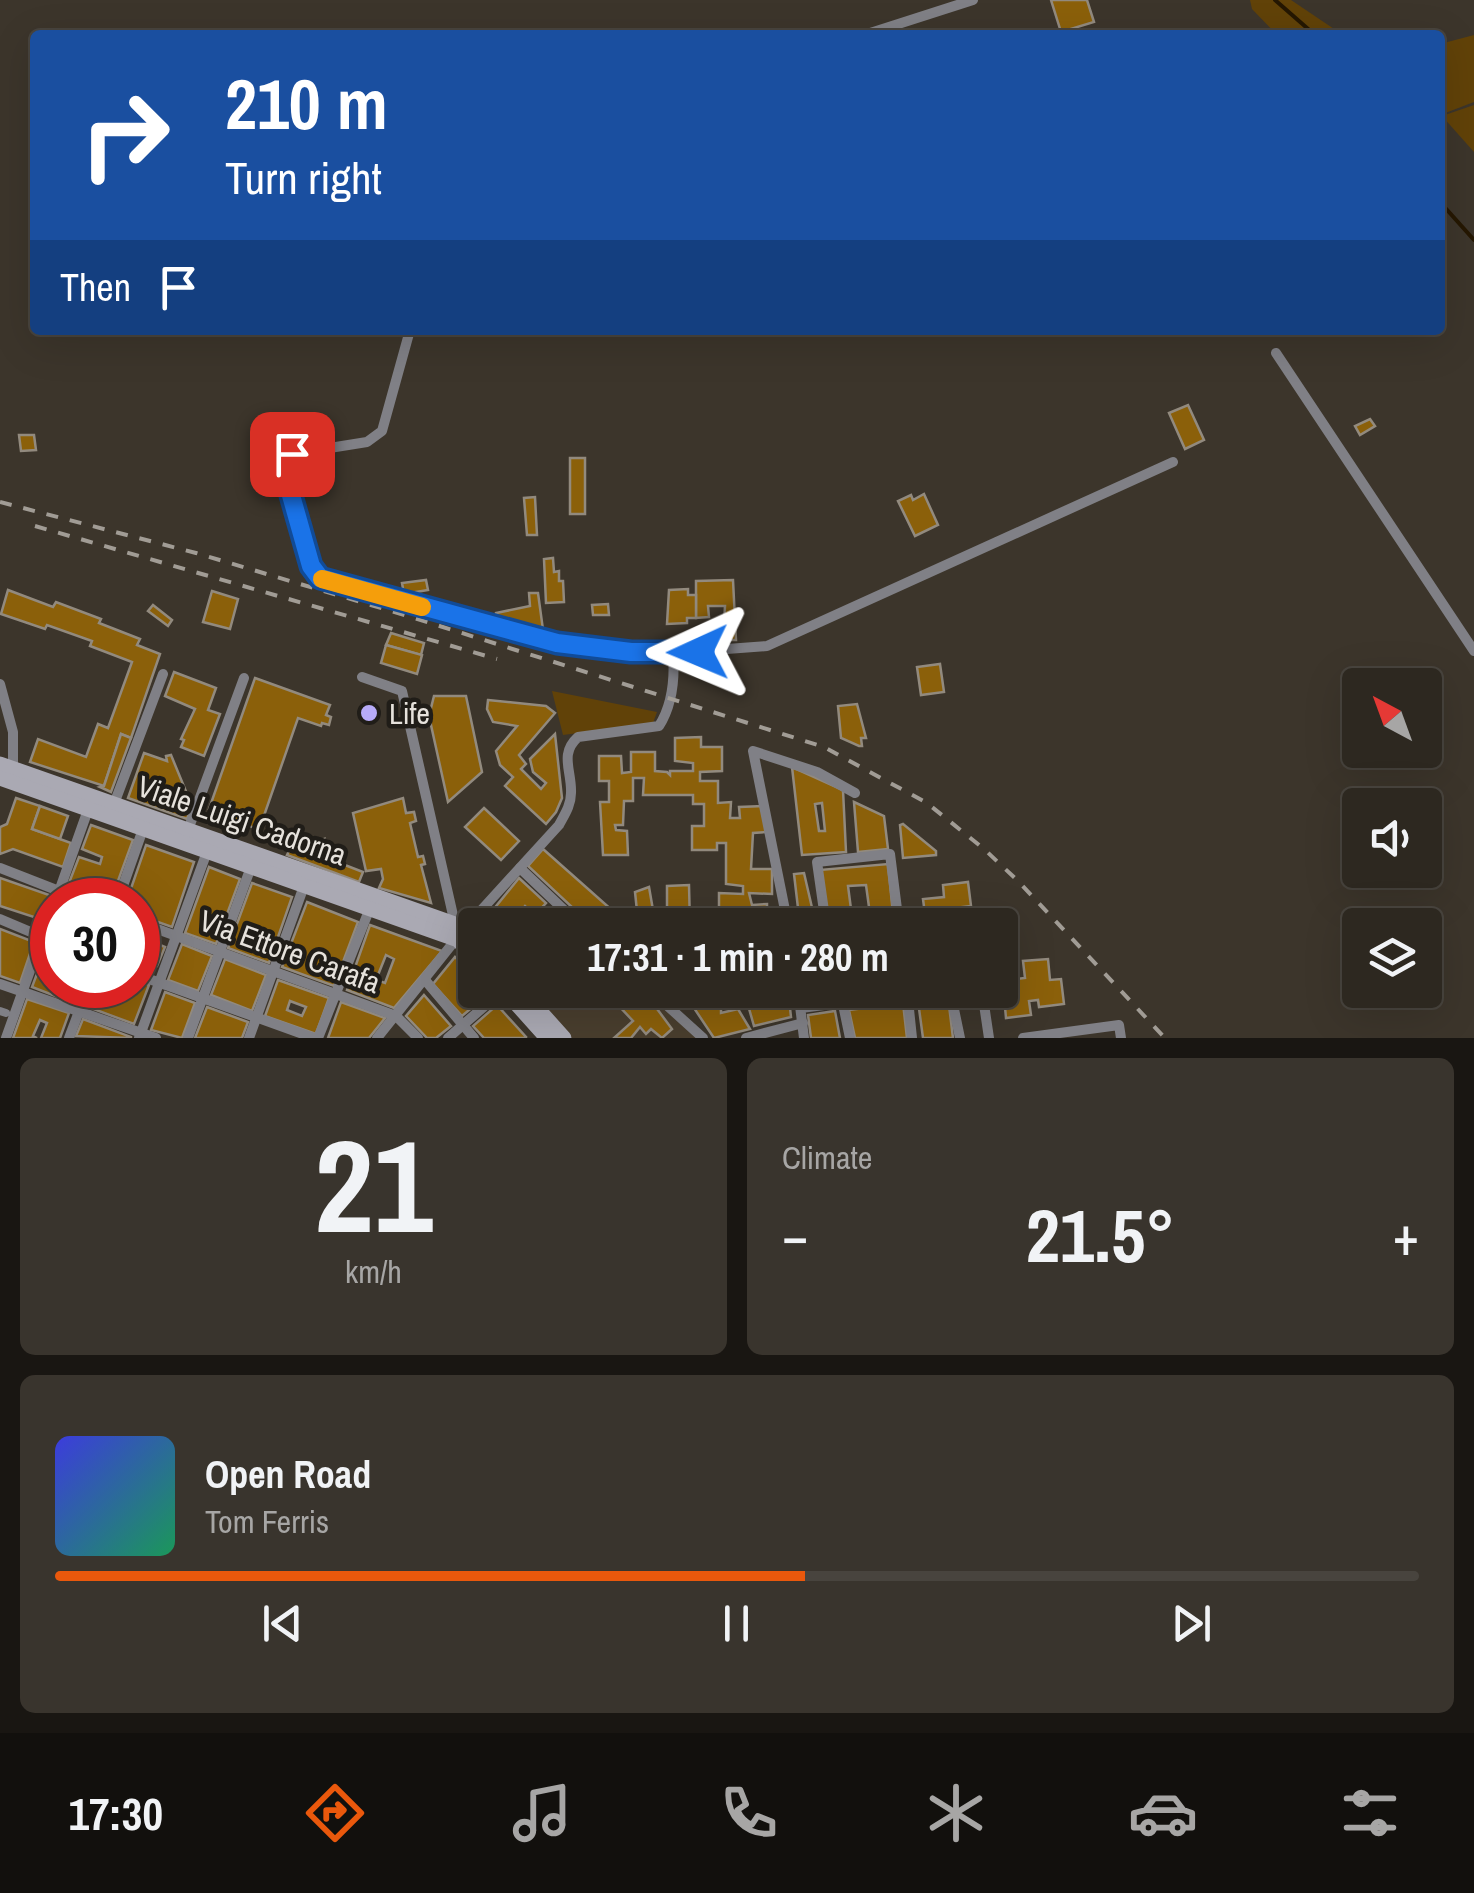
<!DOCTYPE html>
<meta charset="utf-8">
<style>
body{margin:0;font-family:"Archivo Narrow",sans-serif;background:#39342d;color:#f1f3f6;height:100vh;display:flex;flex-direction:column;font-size:38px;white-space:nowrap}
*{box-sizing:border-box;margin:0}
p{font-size:32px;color:#a7a6a5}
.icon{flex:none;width:55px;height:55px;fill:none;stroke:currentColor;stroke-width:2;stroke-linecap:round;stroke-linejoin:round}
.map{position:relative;height:1038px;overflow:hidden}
.drawer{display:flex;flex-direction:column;gap:20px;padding:20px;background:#191612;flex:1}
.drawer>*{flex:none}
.guide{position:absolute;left:30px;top:30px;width:1415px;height:305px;border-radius:10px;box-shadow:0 10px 40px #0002,0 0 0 2px #48443e;background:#1a4fa0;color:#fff;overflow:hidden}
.needle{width:65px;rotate:319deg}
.tools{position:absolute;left:1342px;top:668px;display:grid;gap:20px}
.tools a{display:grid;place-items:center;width:100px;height:100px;border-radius:10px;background:#2d2820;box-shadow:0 10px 40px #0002,0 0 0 2px #48443e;font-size:50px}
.speed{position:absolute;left:30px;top:878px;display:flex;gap:20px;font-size:50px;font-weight:700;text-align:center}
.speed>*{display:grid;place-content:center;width:130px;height:130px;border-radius:50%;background:#2d2820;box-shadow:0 10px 40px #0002,0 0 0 2px #48443e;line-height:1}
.speed .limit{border:15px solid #d22;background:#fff;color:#111}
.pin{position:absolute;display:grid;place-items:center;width:85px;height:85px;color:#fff;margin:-42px;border-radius:20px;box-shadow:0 5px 15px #0006}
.me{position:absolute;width:110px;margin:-55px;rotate:269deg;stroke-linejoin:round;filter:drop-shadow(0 0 8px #0008)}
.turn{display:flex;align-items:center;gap:35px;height:210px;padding:0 30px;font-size:45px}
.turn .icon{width:130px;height:130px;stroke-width:2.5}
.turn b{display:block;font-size:70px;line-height:85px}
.then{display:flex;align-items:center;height:95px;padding:0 30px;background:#0003;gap:20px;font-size:38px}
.big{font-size:75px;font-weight:800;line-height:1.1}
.drawer .card{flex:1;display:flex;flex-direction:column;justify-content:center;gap:15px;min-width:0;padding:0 35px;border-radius:15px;background:#39342d}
.drawer .dial{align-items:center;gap:0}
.dial b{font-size:130px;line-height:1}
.song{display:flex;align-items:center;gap:30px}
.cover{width:120px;height:120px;border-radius:15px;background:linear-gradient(135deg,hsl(240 70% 55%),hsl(150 70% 35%))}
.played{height:10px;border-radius:5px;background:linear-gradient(90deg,#ea580c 55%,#48443e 55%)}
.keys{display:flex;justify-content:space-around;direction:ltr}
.heat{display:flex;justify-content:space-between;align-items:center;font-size:55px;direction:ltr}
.drawer .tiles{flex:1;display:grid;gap:20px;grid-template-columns:1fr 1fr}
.card:last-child{grid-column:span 2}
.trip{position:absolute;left:458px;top:908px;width:560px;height:100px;border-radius:10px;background:#2d2820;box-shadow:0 10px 40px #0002,0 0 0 2px #48443e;font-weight:800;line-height:100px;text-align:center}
.dock{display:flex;height:160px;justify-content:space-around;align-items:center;background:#12100d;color:#a7a6a5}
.dock .icon{width:70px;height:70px}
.dock .selected{color:#ea580c}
.dock b{font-size:45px;color:#f1f3f6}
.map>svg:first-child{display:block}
.built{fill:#493e2e}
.green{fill:#614208}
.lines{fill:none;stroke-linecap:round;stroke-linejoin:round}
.stream{stroke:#251702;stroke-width:4}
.building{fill:#8b600a;stroke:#928a7e;stroke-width:2.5;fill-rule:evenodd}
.pedestrian{stroke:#808086;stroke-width:8}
.minor{stroke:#808086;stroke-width:10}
.secondary{stroke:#aaa9b3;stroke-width:15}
.rail{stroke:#a19c95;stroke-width:4;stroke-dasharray:12 12;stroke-linecap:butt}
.route-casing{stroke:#114b97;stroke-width:25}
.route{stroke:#1a73e8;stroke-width:18}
.slow{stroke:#f59e0b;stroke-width:18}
.poi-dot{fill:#b7abf8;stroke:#201d18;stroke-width:4}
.labels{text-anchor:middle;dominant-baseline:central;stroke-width:9;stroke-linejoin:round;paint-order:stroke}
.poi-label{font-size:30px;fill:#e6e2dc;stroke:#201d18;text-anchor:start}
.street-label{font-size:30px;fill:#e6e2dc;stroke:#201d18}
</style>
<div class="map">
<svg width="1474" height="1038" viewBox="0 0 1474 1038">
<rect width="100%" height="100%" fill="#3c352b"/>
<polygon class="built" points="566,990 644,990 698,1038 572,1038 545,1008"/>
<g class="green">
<polygon points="1250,0 1291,0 1343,35 1277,35 1252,9"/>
<polygon points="1474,35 1474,102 1440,115 1440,44"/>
<polygon points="1474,105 1474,152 1442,116"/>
<polygon points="552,691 657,712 653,723 563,735"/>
</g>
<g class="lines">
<g class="stream">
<polyline points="1275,0 1315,35"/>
<polyline points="1440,202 1474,240"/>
</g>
</g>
<g class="building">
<polygon points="1051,0 1087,0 1094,22 1061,32"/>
<polygon points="1188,405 1204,440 1185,449 1169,413"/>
<polygon points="1370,419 1375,426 1360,435 1355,426"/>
<polygon points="19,435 34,435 36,450 21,451"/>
<rect x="570" y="458" width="15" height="56"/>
<polygon points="924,494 938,525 915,536 898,501 911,495 913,500"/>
<polygon points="535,497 537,535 527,535 524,498"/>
<polygon points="553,558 554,572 559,571 559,581 563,581 564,602 546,603 544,559"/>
<polygon points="426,580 428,590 404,594 402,583"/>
<polygon points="733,580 736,640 723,640 725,606 708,606 709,617 696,618 696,581"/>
<polygon points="688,589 688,595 696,595 696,618 687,618 687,623 667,624 669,590"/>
<polygon points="8,590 53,607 56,602 101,619 99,623 140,639 137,645 160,654 131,738 121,734 104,786 30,762 38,739 86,757 98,724 108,728 132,662 90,646 92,641 47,625 45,629 1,614"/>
<polygon points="212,591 238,599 230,629 203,622"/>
<polygon points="529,593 538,593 544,637 534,636 533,628 508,628 496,625 496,613 530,606"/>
<polygon points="608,604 609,615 593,615 592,605"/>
<polygon points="153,605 172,620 168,626 148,611"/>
<polygon points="391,633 424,643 421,655 386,645"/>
<polygon points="386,645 422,655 417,674 381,663"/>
<polygon points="940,664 944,692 921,695 917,667"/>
<polygon points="174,672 216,688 208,710 220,714 204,756 181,747 184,740 181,739 195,709 165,696"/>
<polygon points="255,678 330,705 326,715 331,717 329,725 322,723 321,726 298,718 259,830 209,809"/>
<polygon points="434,696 466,696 482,772 448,802 429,716"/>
<polygon points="488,700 546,706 555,713 519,755 526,764 521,769 541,789 546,783 533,772 530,759 555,734 562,798 556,812 546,824 505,786 513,777 500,765 496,751 517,726 493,722 487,709"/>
<polygon points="857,704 866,738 861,738 862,746 859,746 841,738 838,706"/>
<polygon points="121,734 131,738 111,792 100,787 104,786"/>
<polygon points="701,737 701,747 722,747 722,771 700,772 700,781 718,781 718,803 731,802 730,818 740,818 739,807 766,806 766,832 753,833 751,869 772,869 772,894 749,893 752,905 767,904 767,925 742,925 742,917 719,918 719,893 743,894 743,886 726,884 726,843 717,843 717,850 692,850 692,826 704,826 704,804 693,804 693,795 643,795 644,778 633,778 633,801 624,801 623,825 615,825 616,830 627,831 628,855 603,855 600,802 609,802 609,781 599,781 599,756 621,756 622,773 631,772 631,752 655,752 655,771 667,772 670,775 670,771 693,771 693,763 675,761 675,738"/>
<polygon points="144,753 167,761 166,756 171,755 192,806 187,819 128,798"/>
<path d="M792 767 843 790 846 852 802 855ZM822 803 825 831H819L815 804Z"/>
<polygon points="16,798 40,806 32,829 71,843 63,867 13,849 0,854 0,827 7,824"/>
<polygon points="403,798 406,813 414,812 416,821 410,823 418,857 423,856 425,864 421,865 431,903 379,888 383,879 381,869 366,871 353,813"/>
<polygon points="854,802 884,816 888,849 858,852"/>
<polygon points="40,806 68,816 60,839 32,829"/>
<polygon points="484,808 519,841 501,860 465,827"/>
<polygon points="903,824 936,851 936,855 903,858 900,825"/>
<polygon points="91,825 133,840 111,900 100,900 67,888 79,857 100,864 102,857 82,849"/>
<polygon points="324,839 319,855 363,872 359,882 287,855 289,851"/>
<polygon points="146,845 194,862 172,927 138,915 138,900 127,900"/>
<polygon points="543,849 614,912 637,911 635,892 649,887 653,910 667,911 667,886 689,885 690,925 591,925 528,866"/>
<path d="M888 864 894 924 830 925 819 870ZM866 885 869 907 851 909 848 886Z"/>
<polygon points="209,867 240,879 216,944 185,933"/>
<polygon points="804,873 816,925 800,925 794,874"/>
<polygon points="0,878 52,896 43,920 0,906"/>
<polygon points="519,878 546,903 535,915 525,906 516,917 525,925 494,925 484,921"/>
<polygon points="968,882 971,906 962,907 963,917 980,915 981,925 926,922 923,899 944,897 943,885"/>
<polygon points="252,883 292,897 269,963 228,948"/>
<polygon points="307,902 358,922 334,986 282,967"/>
<polygon points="1007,922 1009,947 1003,947 1005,972 1014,971 1015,979 1025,978 1023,961 1048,959 1050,980 1061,979 1064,1004 1039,1007 1038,1000 1029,1001 1031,1015 1006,1018 1004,996 992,997 991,990 1000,990 1000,925 983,925"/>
<path d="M370 925 442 951 394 1008 347 990ZM386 955 394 959 385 983 376 980Z"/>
<polygon points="0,929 34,942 20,983 0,976"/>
<polygon points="138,929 152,935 150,941 165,947 157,966 140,960 138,966"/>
<polygon points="182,944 212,956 198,991 168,980"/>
<polygon points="47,947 52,949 52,985 80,985 73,1003 32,987"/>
<polygon points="455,957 475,979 475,990 485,990 488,994 462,1016 433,984"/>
<polygon points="225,959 266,975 252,1011 211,995"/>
<path d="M278 980 329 998 316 1034 265 1016ZM290 1001 306 1007 302 1016 287 1010Z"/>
<polygon points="138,981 149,985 134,1024 88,1007 96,985 138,985"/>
<polygon points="604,990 643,990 672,1029 662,1038 651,1029 646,1034 640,1027 631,1038 614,1038 633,1021"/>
<polygon points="682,990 710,990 721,1008 721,1013 738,1009 750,1029 714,1038"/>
<polygon points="726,990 761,990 732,999"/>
<polygon points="763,990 788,990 791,1017 754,1026 748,1005 765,1000"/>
<polygon points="807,990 829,990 830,996 808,998"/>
<polygon points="165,992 195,1003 182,1038 151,1030"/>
<polygon points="424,995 451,1026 436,1038 427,1038 406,1016"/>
<polygon points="948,997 953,1038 923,1038 918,1001"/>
<polygon points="27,999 69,1013 60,1038 41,1038 47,1023 40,1020 33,1036 37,1038 13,1038"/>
<polygon points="341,1002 385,1018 369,1038 328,1038"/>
<polygon points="903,1003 907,1038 855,1038 849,1010"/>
<polygon points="497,1005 526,1037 525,1038 484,1038 473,1026"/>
<polygon points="207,1007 248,1022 242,1038 195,1038"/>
<polygon points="835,1011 840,1038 811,1038 808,1015"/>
<polygon points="83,1019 131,1037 131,1038 76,1036"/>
</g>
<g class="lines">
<polyline class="pedestrian" points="0,1011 6,1013"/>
<g class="minor">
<polyline points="864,35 973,0"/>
<polyline points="1276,353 1474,651"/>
<polyline points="673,653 767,646 1173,462"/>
<polyline points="362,677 402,691 455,924"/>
<polyline points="0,684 13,732 13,769"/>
<polyline points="114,804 163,674"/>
<polyline points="188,830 244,678"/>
<polyline points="0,868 82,900"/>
<polyline points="520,868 580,925"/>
<polyline points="56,900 89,807"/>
<polyline points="118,900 143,829"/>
<polyline points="0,919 52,941"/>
<polyline points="138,922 396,1016 418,1038"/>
<polyline points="788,925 753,751 817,772 855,793"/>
<polyline points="826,925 817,862 890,854 899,925"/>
<polyline points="138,975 314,1038"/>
<polyline points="425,980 474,1038"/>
<polyline points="0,984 156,1038"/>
<polyline points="650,990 703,1038"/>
<polyline points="798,990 804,1038"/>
<polyline points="840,990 850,1038"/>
<polyline points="907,990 912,1038"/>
<polyline points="950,990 960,1038"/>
<polyline points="974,990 982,991 989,1038"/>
<polyline points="537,1008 556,990"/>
<polyline points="801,1008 938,990"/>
<polyline points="6,1038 52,909"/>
<polyline points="69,1038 89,985"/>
<polyline points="139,1038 208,849"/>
<polyline points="188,1038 251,867"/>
<polyline points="249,1038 304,886"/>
<polyline points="318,1038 370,908"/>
<path d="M377 1038 465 928 559 825C565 814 571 805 571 793 572 771 559 754 578 737L659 726C673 704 675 679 673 653L557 643 330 582 315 573 285 474V463L292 454 367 442 382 431 410 330"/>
<polyline points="448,1038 503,990"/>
<polyline points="746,1038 803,1023"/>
<polyline points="1023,1038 1119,1025 1121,1038"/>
</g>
<g class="secondary">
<polyline points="0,764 455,924 465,928 475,938"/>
<polyline points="0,778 458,940 475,959"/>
<polyline points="504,990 547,1038"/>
<polyline points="521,990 564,1038"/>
</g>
<g class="rail">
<polyline points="0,502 196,553 411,617 824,747 927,803 984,849 1018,881 1165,1038"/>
<polyline points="35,526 497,659"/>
</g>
</g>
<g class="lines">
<g class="route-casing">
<polyline id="route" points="292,454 285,463 285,474 311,566 320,578 557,643 631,652 698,652"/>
</g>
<use href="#route" class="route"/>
<polyline class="slow" points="322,579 422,607"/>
</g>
<circle class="poi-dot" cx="369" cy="713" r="10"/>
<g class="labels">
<g class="poi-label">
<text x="389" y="713">Life</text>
</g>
<g class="street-label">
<text transform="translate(242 820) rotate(19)">Viale Luigi Cadorna</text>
<text transform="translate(290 951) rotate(20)">Via Ettore Carafa</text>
</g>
</g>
</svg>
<div class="tools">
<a><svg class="needle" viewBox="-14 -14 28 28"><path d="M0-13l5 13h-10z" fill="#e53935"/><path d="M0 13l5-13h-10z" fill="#a7a6a5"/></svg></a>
<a><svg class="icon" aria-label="sound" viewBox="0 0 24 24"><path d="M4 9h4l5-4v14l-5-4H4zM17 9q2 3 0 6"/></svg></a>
<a><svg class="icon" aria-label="layers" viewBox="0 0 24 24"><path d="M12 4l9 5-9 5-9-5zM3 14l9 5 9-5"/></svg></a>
</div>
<div class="speed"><div class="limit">30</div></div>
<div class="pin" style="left:292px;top:454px;background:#d93025"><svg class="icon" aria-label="arrive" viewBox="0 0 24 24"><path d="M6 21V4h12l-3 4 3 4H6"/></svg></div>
<svg class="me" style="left:698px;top:652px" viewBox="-20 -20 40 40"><path d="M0-17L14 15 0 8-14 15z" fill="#1a73e8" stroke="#fff" stroke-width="4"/></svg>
<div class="trip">17:31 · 1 min · 280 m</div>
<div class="guide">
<div class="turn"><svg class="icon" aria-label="right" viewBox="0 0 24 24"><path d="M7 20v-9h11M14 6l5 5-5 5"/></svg><div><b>210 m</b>Turn right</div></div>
<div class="then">Then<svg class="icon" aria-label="arrive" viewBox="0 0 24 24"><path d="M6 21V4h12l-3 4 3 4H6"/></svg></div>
</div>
</div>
<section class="drawer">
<div class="tiles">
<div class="card dial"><b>21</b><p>km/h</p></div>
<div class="card"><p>Climate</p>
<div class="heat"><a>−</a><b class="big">21.5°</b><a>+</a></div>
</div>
<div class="card">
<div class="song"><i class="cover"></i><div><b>Open Road</b><p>Tom Ferris</p></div></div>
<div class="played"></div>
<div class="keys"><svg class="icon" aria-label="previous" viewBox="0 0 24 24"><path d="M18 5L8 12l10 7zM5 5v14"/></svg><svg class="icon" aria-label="pause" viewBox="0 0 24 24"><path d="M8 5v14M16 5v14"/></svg><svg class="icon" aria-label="next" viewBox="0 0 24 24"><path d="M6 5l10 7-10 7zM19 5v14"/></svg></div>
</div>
</div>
</section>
<nav class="dock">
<b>17:30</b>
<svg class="icon selected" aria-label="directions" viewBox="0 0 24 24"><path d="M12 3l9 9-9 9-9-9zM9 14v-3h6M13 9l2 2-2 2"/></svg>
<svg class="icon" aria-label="music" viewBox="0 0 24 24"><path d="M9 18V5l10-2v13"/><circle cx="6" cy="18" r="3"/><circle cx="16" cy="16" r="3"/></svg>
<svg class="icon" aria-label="phone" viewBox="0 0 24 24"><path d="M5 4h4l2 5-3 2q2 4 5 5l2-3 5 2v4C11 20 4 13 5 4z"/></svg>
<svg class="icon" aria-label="climate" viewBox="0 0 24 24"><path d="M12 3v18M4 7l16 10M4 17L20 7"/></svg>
<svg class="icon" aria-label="car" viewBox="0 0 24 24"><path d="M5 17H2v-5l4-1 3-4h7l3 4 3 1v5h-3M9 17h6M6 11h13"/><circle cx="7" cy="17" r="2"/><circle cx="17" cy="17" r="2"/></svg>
<svg class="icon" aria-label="filters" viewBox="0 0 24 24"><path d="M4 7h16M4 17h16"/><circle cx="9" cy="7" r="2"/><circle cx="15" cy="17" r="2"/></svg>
</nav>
